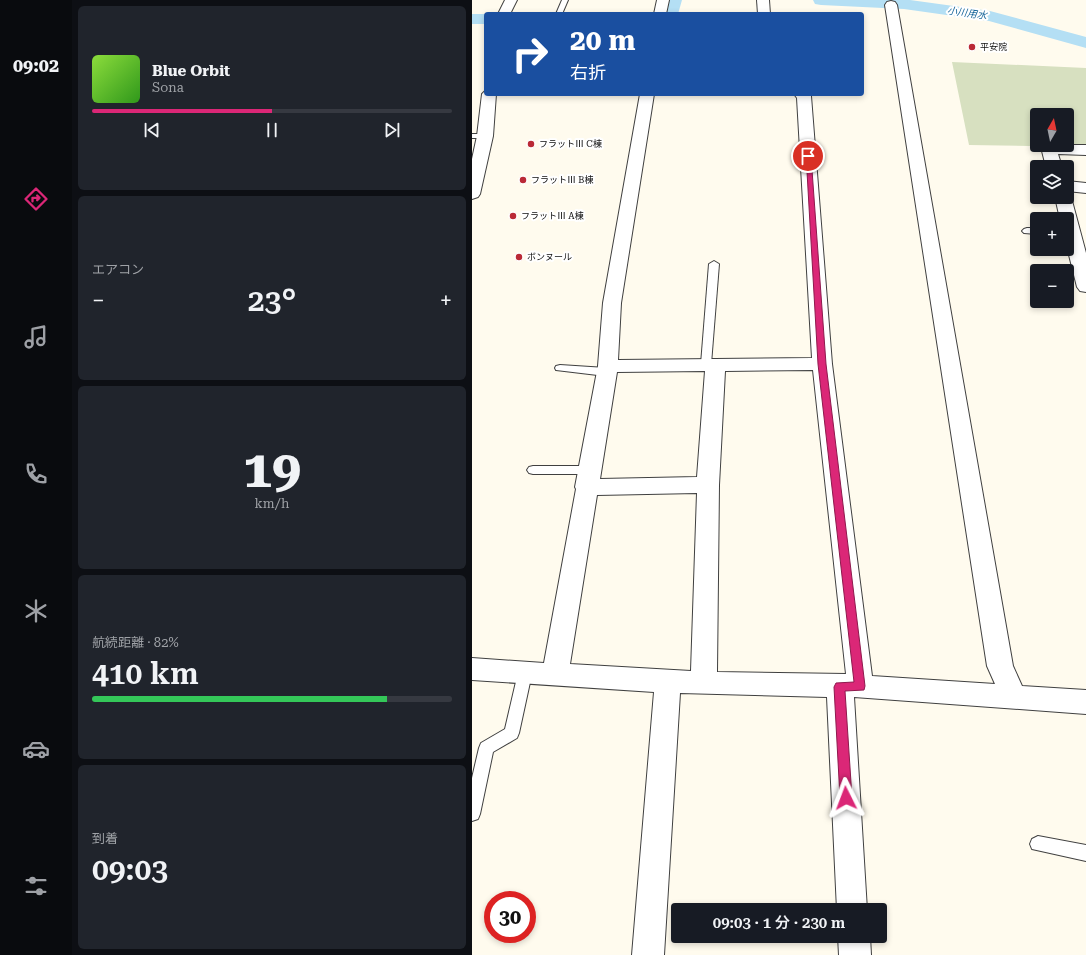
<!DOCTYPE html>
<html lang="ja">
<meta charset="utf-8">
<style>
body{margin:0;font-family:"Roboto Serif","Noto Sans JP",serif;background:#20242c;color:#f1f3f6;height:100vh;display:flex;flex-direction:column;font-size:15px;white-space:nowrap}
*{box-sizing:border-box;margin:0}
p{font-size:13px;color:#9ea1a6}
.icon{flex:none;width:22px;height:22px;fill:none;stroke:currentColor;stroke-width:2;stroke-linecap:round;stroke-linejoin:round}
.map{position:relative;flex:1;overflow:hidden}
.details{display:flex;flex-direction:column;gap:6px;padding:6px;background:#0d0f14;width:400px}
.details>*{flex:none}
.hud{position:absolute;left:12px;top:12px;width:380px;height:84px;border-radius:4px;box-shadow:0 2px 6px #0003;background:#1a4fa0;color:#fff;overflow:hidden}
.needle{width:26px;rotate:9deg}
.controls{position:absolute;left:558px;top:108px;display:grid;gap:8px}
.controls a{display:grid;place-items:center;width:44px;height:44px;border-radius:4px;background:#171b24;box-shadow:0 2px 6px #0003;font-size:20px}
.speed{position:absolute;left:12px;top:891px;display:flex;gap:8px;font-size:20px;font-weight:700;text-align:center}
.speed>*{display:grid;place-content:center;width:52px;height:52px;border-radius:50%;background:#171b24;box-shadow:0 2px 6px #0003;line-height:1}
.speed .limit{border:6px solid #d22;background:#fff;color:#111}
.pin{position:absolute;display:grid;place-items:center;width:34px;height:34px;color:#fff;margin:-17px;border:2px solid #fff;border-radius:50%;box-shadow:0 1px 4px #0007}
.me{position:absolute;width:44px;margin:-22px;rotate:357deg;stroke-linejoin:round;filter:drop-shadow(0 0 3px #0008)}
.turn{display:flex;align-items:center;gap:14px;height:84px;padding:0 20px;font-size:18px}
.turn .icon{width:52px;height:52px;stroke-width:2.5}
.turn b{display:block;font-size:28px;line-height:34px}
.big{font-size:30px;font-weight:600;line-height:1.1}
.details .card{flex:1;display:flex;flex-direction:column;justify-content:center;gap:6px;min-width:0;padding:0 14px;border-radius:6px;background:#20242c}
.details .dial{align-items:center;gap:0}
.dial b{font-size:52px;line-height:1}
.song{display:flex;align-items:center;gap:12px}
.cover{width:48px;height:48px;border-radius:6px;background:linear-gradient(135deg,hsl(90 70% 55%),hsl(110 70% 35%))}
.played{height:4px;border-radius:2px;background:linear-gradient(90deg,#db2777 50%,#363941 50%)}
.keys{display:flex;justify-content:space-around;direction:ltr}
.heat{display:flex;justify-content:space-between;align-items:center;font-size:22px;direction:ltr}
.charge{height:6px;border-radius:3px;background:linear-gradient(90deg,#34c759 82%,#363941 0)}
.trip{position:absolute;left:199px;top:903px;width:216px;height:40px;border-radius:4px;background:#171b24;box-shadow:0 2px 6px #0003;font-weight:600;line-height:40px;text-align:center}
main{display:flex;flex:1;min-height:0}
.dock{display:flex;flex-direction:column;width:72px;justify-content:space-around;align-items:center;background:#090b0e;color:#9ea1a6}
.dock .icon{width:28px;height:28px}
.dock .selected{color:#db2777}
.dock b{font-size:18px;color:#f1f3f6}
.map>svg:first-child{display:block}
.cemetery{fill:#d7e0c0;fill-rule:evenodd}
.lines{fill:none;stroke-linecap:round;stroke-linejoin:round}
.canal{fill:#b4dff4;fill-rule:evenodd}
.service-casing{stroke:#404040;stroke-width:2}
.minor-casing{stroke:#404040;stroke-width:2}
.tertiary-casing{stroke:#404040;stroke-width:2}
.service{fill:#fff;fill-rule:evenodd}
.minor{fill:#fff;fill-rule:evenodd}
.tertiary{fill:#fff;fill-rule:evenodd}
.route{fill:#db2777;stroke:#8e194d}
.poi-dot{fill:#ba2936;stroke:#fff;stroke-width:1.5}
.labels{text-anchor:middle;dominant-baseline:central;stroke-width:4;stroke-linejoin:round;paint-order:stroke}
.far-poi-label{font-size:9px;fill:#0d0d0d;stroke:#fff;text-anchor:start}
.far-water-label{font-size:10px;font-style:italic;fill:#1a689c;stroke:#fff}
</style>
<main>
<nav class="dock">
<b>09:02</b>
<svg class="icon selected" aria-label="directions" viewBox="0 0 24 24"><path d="M12 3l9 9-9 9-9-9zM9 14v-3h6M13 9l2 2-2 2"/></svg>
<svg class="icon" aria-label="music" viewBox="0 0 24 24"><path d="M9 18V5l10-2v13"/><circle cx="6" cy="18" r="3"/><circle cx="16" cy="16" r="3"/></svg>
<svg class="icon" aria-label="phone" viewBox="0 0 24 24"><path d="M5 4h4l2 5-3 2q2 4 5 5l2-3 5 2v4C11 20 4 13 5 4z"/></svg>
<svg class="icon" aria-label="climate" viewBox="0 0 24 24"><path d="M12 3v18M4 7l16 10M4 17L20 7"/></svg>
<svg class="icon" aria-label="car" viewBox="0 0 24 24"><path d="M5 17H2v-5l4-1 3-4h7l3 4 3 1v5h-3M9 17h6M6 11h13"/><circle cx="7" cy="17" r="2"/><circle cx="17" cy="17" r="2"/></svg>
<svg class="icon" aria-label="filters" viewBox="0 0 24 24"><path d="M4 7h16M4 17h16"/><circle cx="9" cy="7" r="2"/><circle cx="15" cy="17" r="2"/></svg>
</nav>
<section class="details">
<div class="card">
<div class="song"><i class="cover"></i><div><b>Blue Orbit</b><p>Sona</p></div></div>
<div class="played"></div>
<div class="keys"><svg class="icon" aria-label="previous" viewBox="0 0 24 24"><path d="M18 5L8 12l10 7zM5 5v14"/></svg><svg class="icon" aria-label="pause" viewBox="0 0 24 24"><path d="M8 5v14M16 5v14"/></svg><svg class="icon" aria-label="next" viewBox="0 0 24 24"><path d="M6 5l10 7-10 7zM19 5v14"/></svg></div>
</div>
<div class="card"><p>エアコン</p>
<div class="heat"><a>−</a><b class="big">23°</b><a>+</a></div>
</div>
<div class="card dial"><b>19</b><p>km/h</p></div>
<div class="card"><p>航続距離 · 82%</p><b class="big">410 km</b><div class="charge"></div></div>
<div class="card"><p>到着</p><b class="big">09:03</b></div>
</section>
<div class="map">
<svg width="614" height="955" viewBox="0 0 614 955">
<rect width="100%" height="100%" fill="#fffbee"/>
<path class="cemetery" d="M480 62 614 68V147L497 145ZM565 115H595V145H565Z"/>
<g class="lines">
<g class="canal">
<polygon points="194,0 210,0 206,14 188,14"/>
<polygon points="341,0 438,0 518,11 614,37 614,48 517,21 432,9 349,5 343,4"/>
<polygon points="0,14 15,14 14,24 0,24"/>
</g>
<g class="service-casing">
<g id="service">
<polygon points="90,0 96,0 90,14 84,14"/>
<polygon points="0,134 13,134 17,136 13,138 0,138"/>
<polygon points="555,228 565,228 565,234 552,233 550,231 552,229"/>
<polygon points="242,261 247,264 239,364 238,366 230,366 229,364 237,264"/>
<polygon points="88,365 134,368 138,370 139,372 138,374 134,376 84,370 83,368 84,366"/>
<polygon points="61,466 117,466 121,467 123,470 121,473 117,474 61,474 57,473 55,470 57,467"/>
<polygon points="53,667 58,669 60,673 47,733 45,738 21,752 8,814 6,819 0,821 0,778 7,748 9,743 33,729 46,673 48,669"/>
<polygon points="566,836 614,845 614,861 560,849 558,844 560,839"/>
</g>
</g>
<g class="minor-casing">
<g id="minor">
<polygon points="185,0 197,0 194,14 182,14"/>
<polygon points="285,0 297,0 298,14 286,14"/>
<path d="M419 1 423 2 425 5 541 666 550 686 614 690V714L382 697 395 910H365L355 697 208 693 192 955H160L182 692 0 680V658L72 663 104 489 103 487 126 366 131 303 168 94H182L149 303 146 360 340 358 325 98 322 94H338L339 96 360 364 400 676 523 684 515 666 413 5 415 2ZM341 370 374 674 245 672 247 485 253 371ZM233 371 225 477 128 479 145 372ZM225 493 219 671 98 664 125 495Z"/>
<polygon points="584,145 614,145 614,155 586,154 590,167 574,167 570,151 573,148"/>
<polygon points="595,181 614,183 614,193 595,191"/>
<polygon points="595,193 599,197 614,253 614,292 608,291 605,287 595,247 595,219 588,219 583,197 595,197"/>
<polygon points="366,936 398,936 399,955 367,955"/>
</g>
</g>
<g class="tertiary-casing">
<g id="tertiary">
<polygon points="33,0 45,0 38,14 26,14"/>
<polygon points="14,90 14,94 24,94 21,136 8,194 6,197 0,199 0,159 5,136 10,94"/>
</g>
</g>
<use href="#service" class="service"/>
<use href="#minor" class="minor"/>
<use href="#tertiary" class="tertiary"/>
</g>
<polygon class="route" points="334,154 339,156 354,364 393,686 392,690 373,691 380,798 378,802 374,804 370,802 368,798 362,687 364,683 382,682 346,364"/>
<g class="poi-dot">
<circle cx="500" cy="47" r="4"/>
<circle cx="59" cy="144" r="4"/>
<circle cx="51" cy="180" r="4"/>
<circle cx="41" cy="216" r="4"/>
<circle cx="47" cy="257" r="4"/>
</g>
<g class="labels">
<g class="far-poi-label">
<text x="508" y="47">平安院</text>
<text x="67" y="144">フラットⅢ C棟</text>
<text x="59" y="180">フラットⅢ B棟</text>
<text x="49" y="216">フラットⅢ A棟</text>
<text x="55" y="257">ボンヌール</text>
</g>
<g class="far-water-label">
<text transform="translate(495 13) rotate(8)">小川用水</text>
</g>
</g>
</svg>
<div class="controls">
<a><svg class="needle" viewBox="-14 -14 28 28"><path d="M0-13l5 13h-10z" fill="#e53935"/><path d="M0 13l5-13h-10z" fill="#9ea1a6"/></svg></a>
<a><svg class="icon" aria-label="layers" viewBox="0 0 24 24"><path d="M12 4l9 5-9 5-9-5zM3 14l9 5 9-5"/></svg></a>
<a>+</a>
<a>−</a>
</div>
<div class="speed"><div class="limit">30</div></div>
<div class="pin" style="left:336px;top:156px;background:#d93025"><svg class="icon" aria-label="arrive" viewBox="0 0 24 24"><path d="M6 21V4h12l-3 4 3 4H6"/></svg></div>
<svg class="me" style="left:374px;top:798px" viewBox="-20 -20 40 40"><path d="M0-17L14 15 0 8-14 15z" fill="#db2777" stroke="#fff" stroke-width="4"/></svg>
<div class="trip">09:03 · 1 分 · 230 m</div>
<div class="hud">
<div class="turn"><svg class="icon" aria-label="right" viewBox="0 0 24 24"><path d="M7 20v-9h11M14 6l5 5-5 5"/></svg><div><b>20 m</b>右折</div></div>
</div>
</div>
</main>
